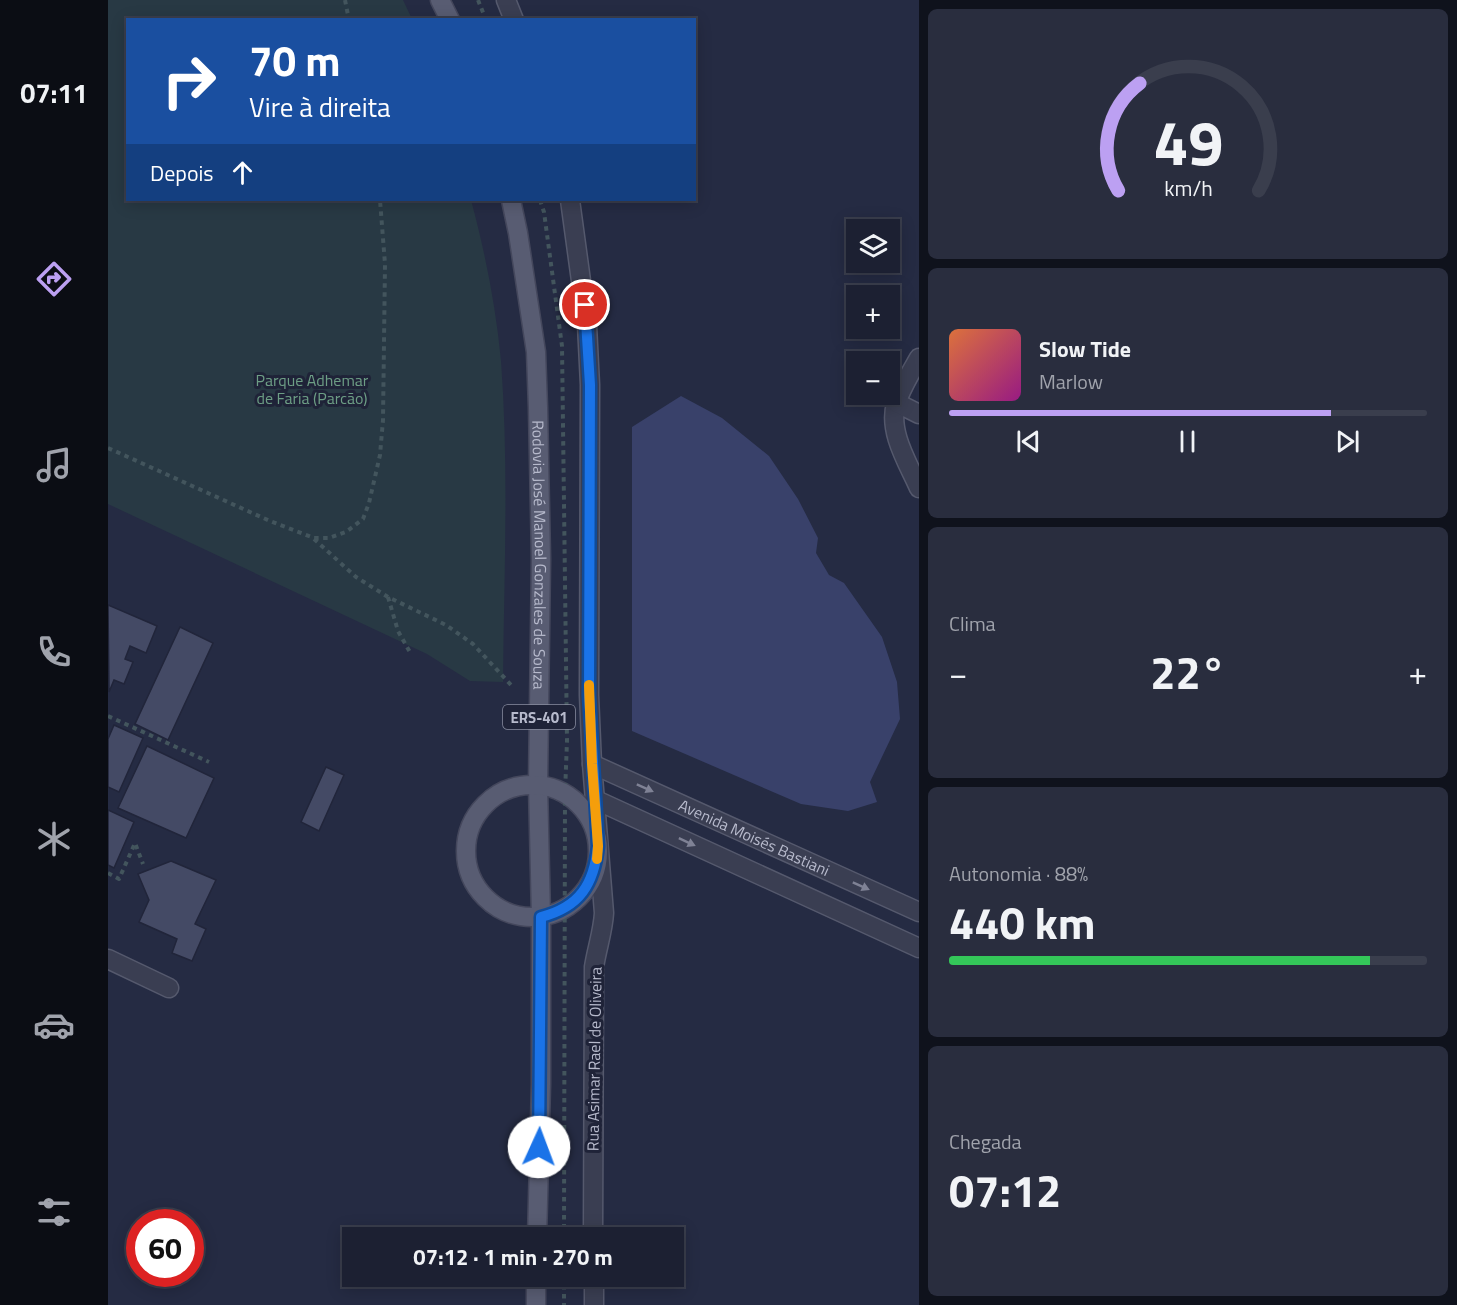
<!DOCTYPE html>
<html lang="pt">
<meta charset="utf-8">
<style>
body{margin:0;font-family:"Titillium Web",sans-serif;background:#292d3e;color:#f1f3f6;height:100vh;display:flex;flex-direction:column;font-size:22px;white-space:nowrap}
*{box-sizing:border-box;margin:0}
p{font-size:20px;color:#a0a3ac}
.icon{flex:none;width:33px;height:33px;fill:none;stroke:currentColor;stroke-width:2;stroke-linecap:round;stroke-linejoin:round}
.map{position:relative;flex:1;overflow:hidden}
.side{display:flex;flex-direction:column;gap:9px;padding:9px;background:#0f121c;width:538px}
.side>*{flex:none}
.banner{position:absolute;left:18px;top:18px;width:570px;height:183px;border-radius:0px;box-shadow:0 3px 15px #0003,0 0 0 2px #3a3e4d;background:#1a4fa0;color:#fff;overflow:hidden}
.controls{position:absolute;left:738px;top:219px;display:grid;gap:12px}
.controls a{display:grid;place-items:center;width:54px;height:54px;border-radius:0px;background:#1c2032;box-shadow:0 3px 15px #0003,0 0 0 2px #3a3e4d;font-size:30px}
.speed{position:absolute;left:18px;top:1209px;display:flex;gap:12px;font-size:30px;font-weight:700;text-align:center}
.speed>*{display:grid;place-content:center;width:78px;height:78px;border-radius:50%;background:#1c2032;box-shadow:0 3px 15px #0003,0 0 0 2px #3a3e4d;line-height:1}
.speed .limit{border:9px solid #d22;background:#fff;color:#111}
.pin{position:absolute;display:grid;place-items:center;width:51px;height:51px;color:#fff;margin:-26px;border:3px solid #fff;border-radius:50%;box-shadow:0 2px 6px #0007}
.me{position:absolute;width:66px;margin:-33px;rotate:2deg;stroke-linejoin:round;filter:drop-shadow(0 0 4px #0008)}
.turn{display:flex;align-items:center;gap:21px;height:126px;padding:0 24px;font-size:27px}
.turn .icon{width:78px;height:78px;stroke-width:2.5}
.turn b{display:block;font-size:42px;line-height:51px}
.then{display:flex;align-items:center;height:57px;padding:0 24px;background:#0003;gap:12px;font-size:22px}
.big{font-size:45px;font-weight:700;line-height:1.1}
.side .widget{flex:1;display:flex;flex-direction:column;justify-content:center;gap:9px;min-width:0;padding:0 21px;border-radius:9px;background:#292d3e}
.side .dial{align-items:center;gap:0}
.dial svg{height:156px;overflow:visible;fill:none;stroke:#3a3e4d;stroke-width:7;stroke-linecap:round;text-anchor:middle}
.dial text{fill:#f1f3f6;stroke:none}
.song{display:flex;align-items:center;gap:18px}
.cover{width:72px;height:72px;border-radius:9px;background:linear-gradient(135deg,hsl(20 70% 55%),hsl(310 70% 35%))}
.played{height:6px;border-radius:3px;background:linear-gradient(90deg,#bca0f2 80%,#3a3e4d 80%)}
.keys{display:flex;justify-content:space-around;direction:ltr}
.heat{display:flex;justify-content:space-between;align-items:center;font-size:33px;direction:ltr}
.charge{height:9px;border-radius:4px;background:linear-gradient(90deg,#34c759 88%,#3a3e4d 0)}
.trip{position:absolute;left:234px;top:1227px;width:342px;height:60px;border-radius:0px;background:#1c2032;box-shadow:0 3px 15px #0003,0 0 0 2px #3a3e4d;font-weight:700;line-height:60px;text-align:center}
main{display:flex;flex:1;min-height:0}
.tab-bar{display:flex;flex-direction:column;width:108px;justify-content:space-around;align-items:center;background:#0b0d14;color:#a0a3ac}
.tab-bar .icon{width:42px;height:42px}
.tab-bar .current{color:#bca0f2}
.tab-bar b{font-size:27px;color:#f1f3f6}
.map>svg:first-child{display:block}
.green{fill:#283944}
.water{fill:#39416a}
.building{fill:#444a65;stroke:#21253a;stroke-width:1.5}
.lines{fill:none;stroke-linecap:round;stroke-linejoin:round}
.minor-casing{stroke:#55596d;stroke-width:21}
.major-casing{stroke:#44475c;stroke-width:21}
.path{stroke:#43555d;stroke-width:4;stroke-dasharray:4.5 4.5;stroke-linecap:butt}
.minor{stroke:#3a3e52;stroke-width:18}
.major{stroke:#585c72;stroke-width:18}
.oneway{fill:#7f8295}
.route-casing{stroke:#114b97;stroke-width:15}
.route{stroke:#1a73e8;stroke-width:10}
.slow{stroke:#f59e0b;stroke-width:10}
.labels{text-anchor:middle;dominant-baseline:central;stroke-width:6;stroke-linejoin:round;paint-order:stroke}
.shield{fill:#1f2338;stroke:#898da0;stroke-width:1.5}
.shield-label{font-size:15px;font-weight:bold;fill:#b7bacc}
.park-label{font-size:16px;fill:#6d9e85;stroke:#1f2338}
.street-label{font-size:16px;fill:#b7bacc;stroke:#1f2338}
</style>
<main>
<nav class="tab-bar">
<b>07:11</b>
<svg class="icon current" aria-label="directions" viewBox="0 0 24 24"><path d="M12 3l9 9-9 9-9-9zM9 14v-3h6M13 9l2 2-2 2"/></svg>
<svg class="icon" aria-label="music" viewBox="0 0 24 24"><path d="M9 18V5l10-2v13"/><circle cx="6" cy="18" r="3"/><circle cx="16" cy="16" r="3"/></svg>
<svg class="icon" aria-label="phone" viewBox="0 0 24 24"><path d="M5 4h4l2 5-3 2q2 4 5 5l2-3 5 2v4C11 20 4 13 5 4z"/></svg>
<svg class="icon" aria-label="climate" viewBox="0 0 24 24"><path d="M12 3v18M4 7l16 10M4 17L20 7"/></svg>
<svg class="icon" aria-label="car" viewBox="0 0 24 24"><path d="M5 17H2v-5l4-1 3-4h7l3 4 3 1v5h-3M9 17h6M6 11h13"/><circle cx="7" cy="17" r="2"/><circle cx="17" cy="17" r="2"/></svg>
<svg class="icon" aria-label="filters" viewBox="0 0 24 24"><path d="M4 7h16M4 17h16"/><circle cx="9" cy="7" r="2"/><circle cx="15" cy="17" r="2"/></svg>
</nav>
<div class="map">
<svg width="811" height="1305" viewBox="0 0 811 1305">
<rect width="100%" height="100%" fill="#252b43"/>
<path class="green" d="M0 0H295L304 19 20 20V200H363C377 252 388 307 393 361 401 468 396 575 395 682L362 681 319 654 0 504Z"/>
<polygon class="water" points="573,396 614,418 661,456 690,499 710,538 708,553 721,575 736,583 774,637 789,682 792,719 762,782 769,802 740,811 693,804 524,731 524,427"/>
<g class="building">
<polygon points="0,605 49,626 38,653 22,646 17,659 25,662 16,684 6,680 1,692"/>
<polygon points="72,627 105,643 60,740 27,724"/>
<polygon points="6,725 35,738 11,792 0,787 0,739"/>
<polygon points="39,746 106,778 78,838 10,808"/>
<polygon points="218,767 236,775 211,831 193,822"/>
<polygon points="0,810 26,822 6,868 0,865"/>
<polygon points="63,861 108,880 87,924 98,929 84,961 64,953 69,939 31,922 41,900 30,874"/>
</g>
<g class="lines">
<g class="minor-casing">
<g id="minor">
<polyline points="398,0 406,20"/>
<path d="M462 200 479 325 482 385 481 695 484 764 496 913C495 931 489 948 486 967L485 1238"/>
<path d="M811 358C803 372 793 388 788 404 780 432 800 463 811 488"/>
<polyline points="789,403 811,414"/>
<path id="s1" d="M484 764 811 912"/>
<polyline points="488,800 811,948"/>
<polyline points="0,959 61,988"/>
<polyline points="486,1276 486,1305"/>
</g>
</g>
<g class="major-casing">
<g id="major">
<polyline points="332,0 342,20"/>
<path id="s2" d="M403 200 410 233 428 352 430 408 433 559 430 785 433 917V1084L429 1238"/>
<circle cx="424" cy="851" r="66"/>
<polyline points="428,1305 428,1276"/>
</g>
</g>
<g class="path">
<polyline points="237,0 241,20"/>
<polyline points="370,0 378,20"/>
<polyline points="432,200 436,212 454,346 459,741 457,793 456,1238"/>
<polyline points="0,448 162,521 206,538 221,538 238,532 255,519 261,503 272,455 275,420 277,264 272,200"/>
<polyline points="206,539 248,577 280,597 338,625 365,644 404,686"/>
<polyline points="280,597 290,631 303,654"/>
<polyline points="0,716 101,762"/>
<polyline points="0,873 11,879 27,843 35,864"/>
<polyline points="456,1276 456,1305"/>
</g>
<use href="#minor" class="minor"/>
<use href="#major" class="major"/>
</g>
<defs><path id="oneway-solid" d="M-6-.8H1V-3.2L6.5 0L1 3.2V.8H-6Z" transform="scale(1.5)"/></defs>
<g class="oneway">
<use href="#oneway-solid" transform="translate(537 788) rotate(24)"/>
<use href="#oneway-solid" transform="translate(579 842) rotate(25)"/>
<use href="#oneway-solid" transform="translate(753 886) rotate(24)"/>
</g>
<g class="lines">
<g class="route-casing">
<path id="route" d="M431 1147 433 917C472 907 486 884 490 846L481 695 482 385 477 305"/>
</g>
<use href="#route" class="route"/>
<polyline class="slow" points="481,685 484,764 490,846 489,859"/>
</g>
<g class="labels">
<rect class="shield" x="395" y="705" width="72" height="24" rx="4.5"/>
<g class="shield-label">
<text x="431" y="717">ERS-401</text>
</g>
<g class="park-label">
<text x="204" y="380">Parque Adhemar<tspan x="204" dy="18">de Faria (Parcão)</tspan></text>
</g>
<g class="street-label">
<text stroke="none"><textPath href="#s2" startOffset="357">Rodovia José Manoel Gonzales de Souza</textPath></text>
<text stroke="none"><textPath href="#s1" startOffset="178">Avenida Moisés Bastiani</textPath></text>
<text transform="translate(486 1059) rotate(-89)">Rua Asimar Rael de Oliveira</text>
</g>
</g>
</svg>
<div class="controls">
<a><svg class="icon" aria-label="layers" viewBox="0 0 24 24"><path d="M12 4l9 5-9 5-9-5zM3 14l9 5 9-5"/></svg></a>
<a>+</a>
<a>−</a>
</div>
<div class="speed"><div class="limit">60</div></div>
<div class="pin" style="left:477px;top:305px;background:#d93025"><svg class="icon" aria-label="arrive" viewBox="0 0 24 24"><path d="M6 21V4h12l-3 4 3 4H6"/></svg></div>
<svg class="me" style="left:431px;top:1147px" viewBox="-20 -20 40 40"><circle r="19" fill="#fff"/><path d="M0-13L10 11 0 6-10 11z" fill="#1a73e8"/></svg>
<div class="trip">07:12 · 1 min · 270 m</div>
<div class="banner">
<div class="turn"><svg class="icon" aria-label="right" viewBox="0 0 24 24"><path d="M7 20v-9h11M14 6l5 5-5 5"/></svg><div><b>70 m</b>Vire à direita</div></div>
<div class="then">Depois<svg class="icon" aria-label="ahead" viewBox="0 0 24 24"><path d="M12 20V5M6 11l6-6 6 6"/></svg></div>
</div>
</div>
<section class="side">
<div class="widget dial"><svg viewBox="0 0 100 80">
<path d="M14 69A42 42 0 1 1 86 69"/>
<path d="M14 69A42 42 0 0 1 25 14" stroke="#bca0f2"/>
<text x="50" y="56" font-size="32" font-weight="700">49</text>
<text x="50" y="72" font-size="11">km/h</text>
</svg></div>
<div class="widget">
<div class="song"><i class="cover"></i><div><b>Slow Tide</b><p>Marlow</p></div></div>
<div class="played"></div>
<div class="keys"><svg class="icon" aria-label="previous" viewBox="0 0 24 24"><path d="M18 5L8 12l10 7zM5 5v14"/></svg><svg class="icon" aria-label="pause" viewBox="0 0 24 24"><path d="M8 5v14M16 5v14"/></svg><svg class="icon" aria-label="next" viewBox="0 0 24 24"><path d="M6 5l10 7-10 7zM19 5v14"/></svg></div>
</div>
<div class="widget"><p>Clima</p>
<div class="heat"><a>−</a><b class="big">22°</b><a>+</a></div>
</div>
<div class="widget"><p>Autonomia · 88%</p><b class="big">440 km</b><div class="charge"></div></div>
<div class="widget"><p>Chegada</p><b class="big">07:12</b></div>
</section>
</main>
